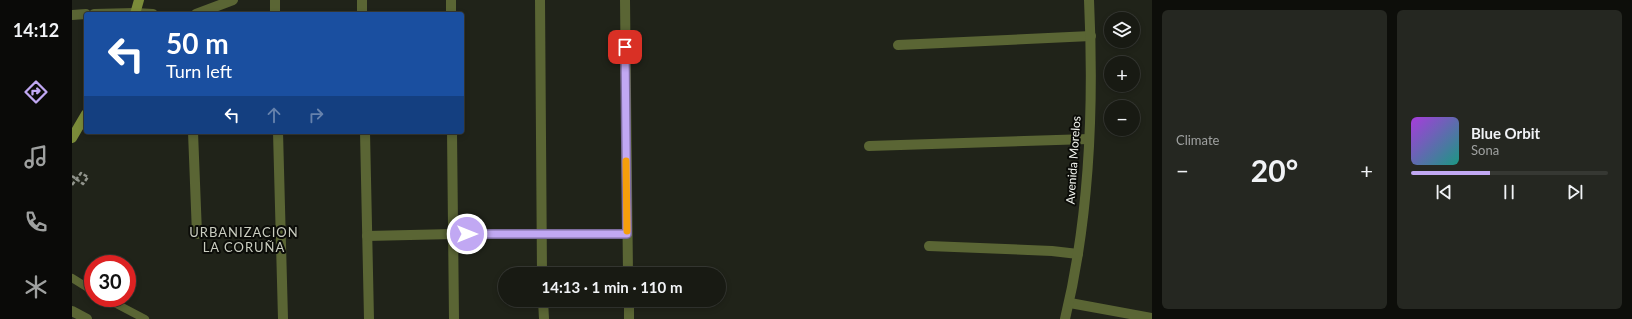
<!DOCTYPE html>
<meta charset="utf-8">
<style>
body{margin:0;font-family:Lato,sans-serif;background:#252721;color:#f1f3f6;height:100vh;display:flex;flex-direction:column;font-size:15px;white-space:nowrap}
*{box-sizing:border-box;margin:0}
p{font-size:13px;color:#9fa1a0}
.icon{flex:none;width:22px;height:22px;fill:none;stroke:currentColor;stroke-width:2;stroke-linecap:round;stroke-linejoin:round}
.map{position:relative;flex:1;overflow:hidden}
.side{display:flex;flex-direction:column;gap:10px;padding:10px;background:#0d0e0a;width:480px}
.side>*{flex:none}
.top-card{position:absolute;left:12px;top:12px;width:380px;height:122px;border-radius:4px;box-shadow:0 2px 6px #0003,0 0 0 1px #363833;background:#1a4fa0;color:#fff;overflow:hidden}
.tools{position:absolute;left:1032px;top:12px;display:grid;gap:8px}
.tools a{display:grid;place-items:center;width:36px;height:36px;border-radius:50%;background:#181a13;box-shadow:0 2px 6px #0003,0 0 0 1px #363833;font-size:20px}
.speed{position:absolute;left:12px;top:255px;display:flex;gap:8px;font-size:20px;font-weight:700;text-align:center}
.speed>*{display:grid;place-content:center;width:52px;height:52px;border-radius:50%;background:#181a13;box-shadow:0 2px 6px #0003,0 0 0 1px #363833;line-height:1}
.speed .limit{border:6px solid #d22;background:#fff;color:#111}
.pin{position:absolute;display:grid;place-items:center;width:34px;height:34px;color:#fff;margin:-17px;border-radius:8px;box-shadow:0 2px 6px #0006}
.me{position:absolute;width:44px;margin:-22px;rotate:90deg;stroke-linejoin:round;filter:drop-shadow(0 0 3px #0008)}
.turn{display:flex;align-items:center;gap:14px;height:84px;padding:0 16px;font-size:18px}
.turn .icon{width:52px;height:52px;stroke-width:2.5}
.turn b{display:block;font-size:28px;line-height:34px}
.lanes{display:flex;align-items:center;height:38px;padding:0 16px;background:#0003;justify-content:center;gap:20px;direction:ltr}
.lanes .off{opacity:.35}
.big{font-size:30px;font-weight:700;line-height:1.1}
.side .widget{flex:1;display:flex;flex-direction:column;justify-content:center;gap:6px;min-width:0;padding:0 14px;border-radius:6px;background:#252721}
.song{display:flex;align-items:center;gap:12px}
.cover{width:48px;height:48px;border-radius:6px;background:linear-gradient(135deg,hsl(280 70% 55%),hsl(170 70% 35%))}
.played{height:4px;border-radius:2px;background:linear-gradient(90deg,#c1a8f3 40%,#363833 40%)}
.keys{display:flex;justify-content:space-around;direction:ltr}
.heat{display:flex;justify-content:space-between;align-items:center;font-size:22px;direction:ltr}
.side .tiles{flex:1;display:grid;gap:10px;grid-template-columns:repeat(2,1fr)}
.trip{position:absolute;left:426px;top:267px;width:228px;height:40px;border-radius:20px;background:#181a13;box-shadow:0 2px 6px #0003,0 0 0 1px #363833;font-weight:700;line-height:40px;text-align:center}
main{display:flex;flex:1;min-height:0}
.tabs{display:flex;flex-direction:column;width:72px;justify-content:space-around;align-items:center;background:#0a0a08;color:#9fa1a0}
.tabs .icon{width:28px;height:28px}
.tabs .current{color:#c1a8f3}
.tabs b{font-size:18px;color:#f1f3f6}
.map>svg:first-child{display:block}
.lines{fill:none;stroke-linecap:round;stroke-linejoin:round}
.path{stroke:#91948c;stroke-width:2.5;stroke-dasharray:4 2;stroke-linecap:butt}
.service{stroke:#5a6534;stroke-width:8}
.pedestrian{stroke:#5a6534;stroke-width:10}
.minor{stroke:#5a6534;stroke-width:10}
.tertiary{stroke:#5a6534;stroke-width:10}
.secondary{stroke:#7a8b39;stroke-width:10}
.path-bridge{stroke:#91948c;stroke-width:2.5;stroke-dasharray:4 2;stroke-linecap:butt}
.route-casing{stroke:#7d6d9e;stroke-width:10}
.route{stroke:#c1a8f3;stroke-width:7}
.slow{stroke:#f59e0b;stroke-width:7}
.labels{text-anchor:middle;dominant-baseline:central;stroke-width:4;stroke-linejoin:round;paint-order:stroke}
.street-label{font-size:12px;fill:#f3f5ef;stroke:#0b0c08}
.neighbourhood-label{font-size:13px;letter-spacing:1px;fill:#cacdc0;stroke:#0b0c08}
</style>
<main>
<nav class="tabs">
<b>14:12</b>
<svg class="icon current" aria-label="directions" viewBox="0 0 24 24"><path d="M12 3l9 9-9 9-9-9zM9 14v-3h6M13 9l2 2-2 2"/></svg>
<svg class="icon" aria-label="music" viewBox="0 0 24 24"><path d="M9 18V5l10-2v13"/><circle cx="6" cy="18" r="3"/><circle cx="16" cy="16" r="3"/></svg>
<svg class="icon" aria-label="phone" viewBox="0 0 24 24"><path d="M5 4h4l2 5-3 2q2 4 5 5l2-3 5 2v4C11 20 4 13 5 4z"/></svg>
<svg class="icon" aria-label="climate" viewBox="0 0 24 24"><path d="M12 3v18M4 7l16 10M4 17L20 7"/></svg>
</nav>
<div class="map">
<svg width="1080" height="319" viewBox="0 0 1080 319">
<rect width="100%" height="100%" fill="#202319"/>
<g class="lines">
<polyline class="path" points="0,185 9,173 16,177 11,184 7,181"/>
<g class="service">
<polyline points="0,278 21,291"/>
<polyline points="33,298 73,319"/>
</g>
<g class="pedestrian">
<polyline points="22,14 63,13"/>
<polyline points="0,15 14,14"/>
</g>
<g class="minor">
<polyline points="203,0 203,14"/>
<polyline points="290,0 290,14"/>
<polyline points="379,0 379,14"/>
<polyline points="468,0 470,274"/>
<polyline points="553,0 556,274"/>
<polyline points="826,45 1019,36"/>
<polyline points="121,132 125,234"/>
<polyline points="206,132 211,319"/>
<polyline points="293,132 297,319"/>
<polyline points="380,132 382,319"/>
<polyline points="797,146 1017,139"/>
<polyline points="295,236 381,234 555,234"/>
<polyline points="857,246 980,251 1006,254"/>
<polyline points="471,300 472,319"/>
<polyline points="557,300 557,319"/>
<polyline points="998,303 1080,318"/>
<polyline points="0,311 15,319"/>
<path d="M993 319C1018 216 1022 106 1017 0"/>
</g>
<g class="tertiary">
<polyline points="63,13 81,14"/>
<polyline points="124,14 161,0"/>
</g>
<g class="secondary">
<polyline points="63,14 67,0"/>
<polyline points="0,138 14,114"/>
</g>
<polyline class="path-bridge" points="0,176 7,181"/>
</g>
<g class="lines">
<g class="route-casing">
<polyline id="route" points="395,234 555,234 553,47"/>
</g>
<use href="#route" class="route"/>
<polyline class="slow" points="554,161 555,231"/>
</g>
<g class="labels">
<g class="street-label">
<text transform="translate(1001 160) rotate(-86)">Avenida Morelos</text>
</g>
<g class="neighbourhood-label">
<text x="172" y="232">URBANIZACION<tspan x="172" dy="15">LA CORUÑA</tspan></text>
</g>
</g>
</svg>
<div class="tools">
<a><svg class="icon" aria-label="layers" viewBox="0 0 24 24"><path d="M12 4l9 5-9 5-9-5zM3 14l9 5 9-5"/></svg></a>
<a>+</a>
<a>−</a>
</div>
<div class="speed"><div class="limit">30</div></div>
<div class="pin" style="left:553px;top:47px;background:#d93025"><svg class="icon" aria-label="arrive" viewBox="0 0 24 24"><path d="M6 21V4h12l-3 4 3 4H6"/></svg></div>
<svg class="me" style="left:395px;top:234px" viewBox="-20 -20 40 40"><circle r="17" fill="#c1a8f3" stroke="#fff" stroke-width="3"/><path d="M0-11L8 9 0 5-8 9z" fill="#fff"/></svg>
<div class="trip">14:13 · 1 min · 110 m</div>
<div class="top-card">
<div class="turn"><svg class="icon" aria-label="left" viewBox="0 0 24 24"><path d="M17 20v-9H6M10 6l-5 5 5 5"/></svg><div><b>50 m</b>Turn left</div></div>
<div class="lanes"><svg class="icon" aria-label="left" viewBox="0 0 24 24"><path d="M17 20v-9H6M10 6l-5 5 5 5"/></svg><svg class="icon off" aria-label="ahead" viewBox="0 0 24 24"><path d="M12 20V5M6 11l6-6 6 6"/></svg><svg class="icon off" aria-label="right" viewBox="0 0 24 24"><path d="M7 20v-9h11M14 6l5 5-5 5"/></svg></div>
</div>
</div>
<section class="side">
<div class="tiles">
<div class="widget"><p>Climate</p>
<div class="heat"><a>−</a><b class="big">20°</b><a>+</a></div>
</div>
<div class="widget">
<div class="song"><i class="cover"></i><div><b>Blue Orbit</b><p>Sona</p></div></div>
<div class="played"></div>
<div class="keys"><svg class="icon" aria-label="previous" viewBox="0 0 24 24"><path d="M18 5L8 12l10 7zM5 5v14"/></svg><svg class="icon" aria-label="pause" viewBox="0 0 24 24"><path d="M8 5v14M16 5v14"/></svg><svg class="icon" aria-label="next" viewBox="0 0 24 24"><path d="M6 5l10 7-10 7zM19 5v14"/></svg></div>
</div>
</div>
</section>
</main>
